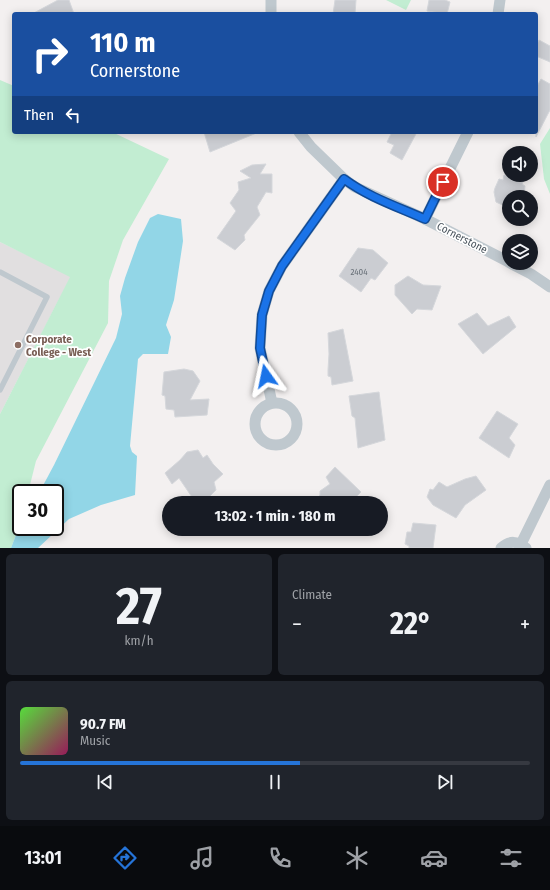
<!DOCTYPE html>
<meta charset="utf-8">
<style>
body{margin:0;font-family:"Fira Sans Condensed",sans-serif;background:#20242c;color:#f1f3f6;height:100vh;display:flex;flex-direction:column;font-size:15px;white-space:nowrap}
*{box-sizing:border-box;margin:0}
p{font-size:13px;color:#9ea1a6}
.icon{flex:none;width:22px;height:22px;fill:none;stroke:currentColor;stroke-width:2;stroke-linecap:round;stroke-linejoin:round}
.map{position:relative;height:548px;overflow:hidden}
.panel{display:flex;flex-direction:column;gap:6px;padding:6px;background:#0d0f14;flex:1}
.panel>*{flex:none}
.hud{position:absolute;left:12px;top:12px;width:526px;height:122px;border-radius:4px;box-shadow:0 2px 10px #0003;background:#1a4fa0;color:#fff;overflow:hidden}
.buttons{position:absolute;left:502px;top:146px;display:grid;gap:8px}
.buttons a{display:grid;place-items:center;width:36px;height:36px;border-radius:50%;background:#171b24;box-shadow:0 2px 10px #0003;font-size:20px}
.speed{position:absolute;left:12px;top:484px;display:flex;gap:8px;font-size:20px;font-weight:700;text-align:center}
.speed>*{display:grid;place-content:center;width:52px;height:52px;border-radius:50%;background:#171b24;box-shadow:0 2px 10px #0003;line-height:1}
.speed .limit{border:2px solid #111;border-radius:6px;background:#fff;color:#111}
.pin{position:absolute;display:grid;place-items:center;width:34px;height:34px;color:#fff;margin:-17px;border:2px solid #fff;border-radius:50%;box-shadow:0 1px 4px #0007}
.me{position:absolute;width:44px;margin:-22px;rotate:348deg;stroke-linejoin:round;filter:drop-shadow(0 0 3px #0008)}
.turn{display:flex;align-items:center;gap:14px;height:84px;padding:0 12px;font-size:18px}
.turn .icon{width:52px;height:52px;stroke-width:2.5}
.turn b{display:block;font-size:28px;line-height:34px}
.then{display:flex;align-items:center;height:38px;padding:0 12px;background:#0003;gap:8px;font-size:15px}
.big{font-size:30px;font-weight:700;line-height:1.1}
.panel .tile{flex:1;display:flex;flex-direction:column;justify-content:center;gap:6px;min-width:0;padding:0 14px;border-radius:6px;background:#20242c}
.panel .dial{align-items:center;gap:0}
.dial b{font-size:52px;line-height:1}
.song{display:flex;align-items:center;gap:12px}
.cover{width:48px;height:48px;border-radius:6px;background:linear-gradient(135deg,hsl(110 70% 55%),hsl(330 70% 35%))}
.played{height:4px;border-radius:2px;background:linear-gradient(90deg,#2574d8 55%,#363941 55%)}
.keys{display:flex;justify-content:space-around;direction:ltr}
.heat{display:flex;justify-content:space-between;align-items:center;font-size:22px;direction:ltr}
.panel .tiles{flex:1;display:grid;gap:6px;grid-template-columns:1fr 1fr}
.tile:last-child{grid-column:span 2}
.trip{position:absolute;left:162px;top:496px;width:226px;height:40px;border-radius:20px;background:#171b24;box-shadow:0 2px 10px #0003;font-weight:700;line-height:40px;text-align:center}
.menu{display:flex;height:64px;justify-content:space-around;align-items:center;background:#090b0e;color:#9ea1a6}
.menu .icon{width:28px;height:28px}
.menu .active{color:#2574d8}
.menu b{font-size:18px;color:#f1f3f6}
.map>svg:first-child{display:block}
.education{fill:#e1dfe0}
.green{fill:#c2edd2}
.water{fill:#92d6e7}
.building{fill:#cbcdd2;stroke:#d5d7db}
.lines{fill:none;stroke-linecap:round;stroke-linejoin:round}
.service{stroke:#bfc8ce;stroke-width:5.5}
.minor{stroke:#bfc8ce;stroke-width:11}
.route-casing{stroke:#114b97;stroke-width:10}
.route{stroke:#1a73e8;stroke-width:7}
.education-dot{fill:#8d6e63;stroke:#fff;stroke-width:1.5}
.labels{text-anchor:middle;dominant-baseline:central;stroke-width:3.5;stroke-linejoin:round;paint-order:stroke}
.number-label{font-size:9px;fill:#6a727a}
.street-label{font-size:11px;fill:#49545d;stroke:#fff}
.education-label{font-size:11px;font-weight:bold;fill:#785e54;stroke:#fff;text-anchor:start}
</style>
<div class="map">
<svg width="550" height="548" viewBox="0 0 550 548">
<rect width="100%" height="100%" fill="#f3f0f0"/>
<polygon class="education" points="0,242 71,276 0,414"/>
<g class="green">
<polygon points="386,0 411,0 406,10"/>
<polygon points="0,80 14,86 14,132 112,132 169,159 123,240 109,281 108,323 36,461 28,493 21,493 21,522 11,548 0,548 0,414 70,277 0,242"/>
<polygon points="550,128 550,194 544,179 540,144"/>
</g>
<polygon class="water" points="158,214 181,219 183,241 174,300 166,325 171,337 168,354 143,354 138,359 130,446 132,452 137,456 135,495 101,505 69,519 38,548 11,548 21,522 21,527 55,527 55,493 39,493 54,465 116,338 122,314 120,296 125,278 138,242 150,218"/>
<g class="building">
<polygon points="58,0 69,0 74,14 32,14"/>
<polygon points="335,0 356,0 355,14 333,14"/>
<polygon points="429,0 445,0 450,2 447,14 427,11"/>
<polygon points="539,40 550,46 550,62 536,56 536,46"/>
<polygon points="541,79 550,84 550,110 536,137 536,88"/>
<polygon points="204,132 259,132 210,152"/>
<polygon points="392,132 417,132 402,160 390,153 394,145 387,142"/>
<polygon points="266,164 260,174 272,174 272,193 266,192 257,207 260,215 244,235 245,240 235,250 217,238 236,211 230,203 239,190 238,182 251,178 240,171 252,165"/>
<polygon points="504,175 526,175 522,184 525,186 524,197 509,197 509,208 496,202 494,192 495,188 499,179 503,180"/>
<polygon points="358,248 373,250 388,263 375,280 371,278 361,292 339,276"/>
<polygon points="408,276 423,285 441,286 432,310 417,309 412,314 395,295 395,285"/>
<polygon points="477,313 488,326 509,316 516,327 483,354 458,324"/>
<polygon points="343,329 353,381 332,385 331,377 328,376 328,370 329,354 328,333"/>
<polygon points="184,369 193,371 200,381 190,400 209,399 207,415 175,417 174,410 166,409 165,396 162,395 164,372"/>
<polygon points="379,392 385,440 358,448 355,418 352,416 349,396"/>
<polygon points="497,411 518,424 509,438 515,445 509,458 479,438"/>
<polygon points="198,450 203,458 207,455 213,464 223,474 214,482 216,490 203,503 196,503 179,478 172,484 165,473 180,460 187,452"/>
<polygon points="335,467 361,492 357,496 364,503 323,503 318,498 320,495 320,491 330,484 326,477"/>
<polygon points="476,476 486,490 465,505 456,518 433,505 427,497 430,489 433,490 439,482 447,487 465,479"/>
<polygon points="413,523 436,525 433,548 409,548 409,546 405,544 407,532 411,532"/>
</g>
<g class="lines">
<polyline class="service" points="0,272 47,297 0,390"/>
<g class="minor">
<polyline points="271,0 271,14"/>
<polyline points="498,14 500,0"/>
<polyline points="299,132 311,147 344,179 355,187 425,219 509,262"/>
<polyline points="425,219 468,132"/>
<polyline points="510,263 531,274 550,287"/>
<polyline points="272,403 260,348 262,315 269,291 282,266 344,179"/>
<circle cx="276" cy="424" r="21"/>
<polyline points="521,544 550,485"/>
<path d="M501 548C510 540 517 541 526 548"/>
</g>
</g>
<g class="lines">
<g class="route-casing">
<path id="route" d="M266 376 260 348 262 315 269 291 282 266 344 179C368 197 398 207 425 219L443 182"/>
</g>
<use href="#route" class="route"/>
</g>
<circle class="education-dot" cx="18" cy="345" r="4"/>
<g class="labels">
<g class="number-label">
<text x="359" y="272">2404</text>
</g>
<g class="street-label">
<text transform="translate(462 238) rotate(27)">Cornerstone</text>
</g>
<g class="education-label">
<text x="26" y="339">Corporate<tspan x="26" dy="13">College - West</tspan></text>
</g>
</g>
</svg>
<div class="buttons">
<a><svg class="icon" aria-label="sound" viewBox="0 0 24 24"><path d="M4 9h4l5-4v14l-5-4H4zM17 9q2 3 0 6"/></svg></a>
<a><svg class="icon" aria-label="search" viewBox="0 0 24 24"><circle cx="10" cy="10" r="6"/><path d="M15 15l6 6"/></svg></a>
<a><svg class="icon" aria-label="layers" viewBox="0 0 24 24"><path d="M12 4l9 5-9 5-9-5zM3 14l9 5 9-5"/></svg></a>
</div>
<div class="speed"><div class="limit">30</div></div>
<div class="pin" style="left:443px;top:182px;background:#d93025"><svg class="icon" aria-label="arrive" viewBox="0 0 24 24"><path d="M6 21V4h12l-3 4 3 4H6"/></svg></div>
<svg class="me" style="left:266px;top:376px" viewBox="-20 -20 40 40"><path d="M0-17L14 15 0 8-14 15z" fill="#1a73e8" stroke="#fff" stroke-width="4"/></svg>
<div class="trip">13:02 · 1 min · 180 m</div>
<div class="hud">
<div class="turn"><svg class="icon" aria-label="right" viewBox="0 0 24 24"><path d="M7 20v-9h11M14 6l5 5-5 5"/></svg><div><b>110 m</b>Cornerstone</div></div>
<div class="then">Then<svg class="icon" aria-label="left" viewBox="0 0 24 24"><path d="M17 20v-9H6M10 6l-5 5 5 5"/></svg></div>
</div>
</div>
<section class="panel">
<div class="tiles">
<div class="tile dial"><b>27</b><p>km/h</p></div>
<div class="tile"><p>Climate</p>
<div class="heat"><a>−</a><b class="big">22°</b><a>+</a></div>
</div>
<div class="tile">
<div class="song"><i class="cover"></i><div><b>90.7 FM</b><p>Music</p></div></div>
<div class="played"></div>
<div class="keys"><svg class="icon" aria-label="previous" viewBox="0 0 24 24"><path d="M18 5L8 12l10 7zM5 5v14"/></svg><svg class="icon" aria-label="pause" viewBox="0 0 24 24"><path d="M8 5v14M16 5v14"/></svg><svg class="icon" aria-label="next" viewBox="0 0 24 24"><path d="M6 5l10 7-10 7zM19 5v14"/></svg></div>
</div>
</div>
</section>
<nav class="menu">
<b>13:01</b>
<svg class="icon active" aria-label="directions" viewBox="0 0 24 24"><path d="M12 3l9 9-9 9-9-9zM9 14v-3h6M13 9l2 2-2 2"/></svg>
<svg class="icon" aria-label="music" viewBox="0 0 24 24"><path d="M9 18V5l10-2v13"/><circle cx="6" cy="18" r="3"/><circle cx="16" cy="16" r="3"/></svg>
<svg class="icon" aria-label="phone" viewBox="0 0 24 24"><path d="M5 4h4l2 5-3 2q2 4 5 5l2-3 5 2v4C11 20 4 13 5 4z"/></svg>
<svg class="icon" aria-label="climate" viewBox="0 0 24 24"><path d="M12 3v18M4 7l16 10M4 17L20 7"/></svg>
<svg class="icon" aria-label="car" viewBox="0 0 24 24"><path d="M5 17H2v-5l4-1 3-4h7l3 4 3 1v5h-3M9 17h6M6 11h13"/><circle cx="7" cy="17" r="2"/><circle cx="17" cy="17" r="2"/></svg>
<svg class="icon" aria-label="filters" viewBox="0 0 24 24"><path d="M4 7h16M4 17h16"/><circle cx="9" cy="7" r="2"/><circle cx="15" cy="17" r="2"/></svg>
</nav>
